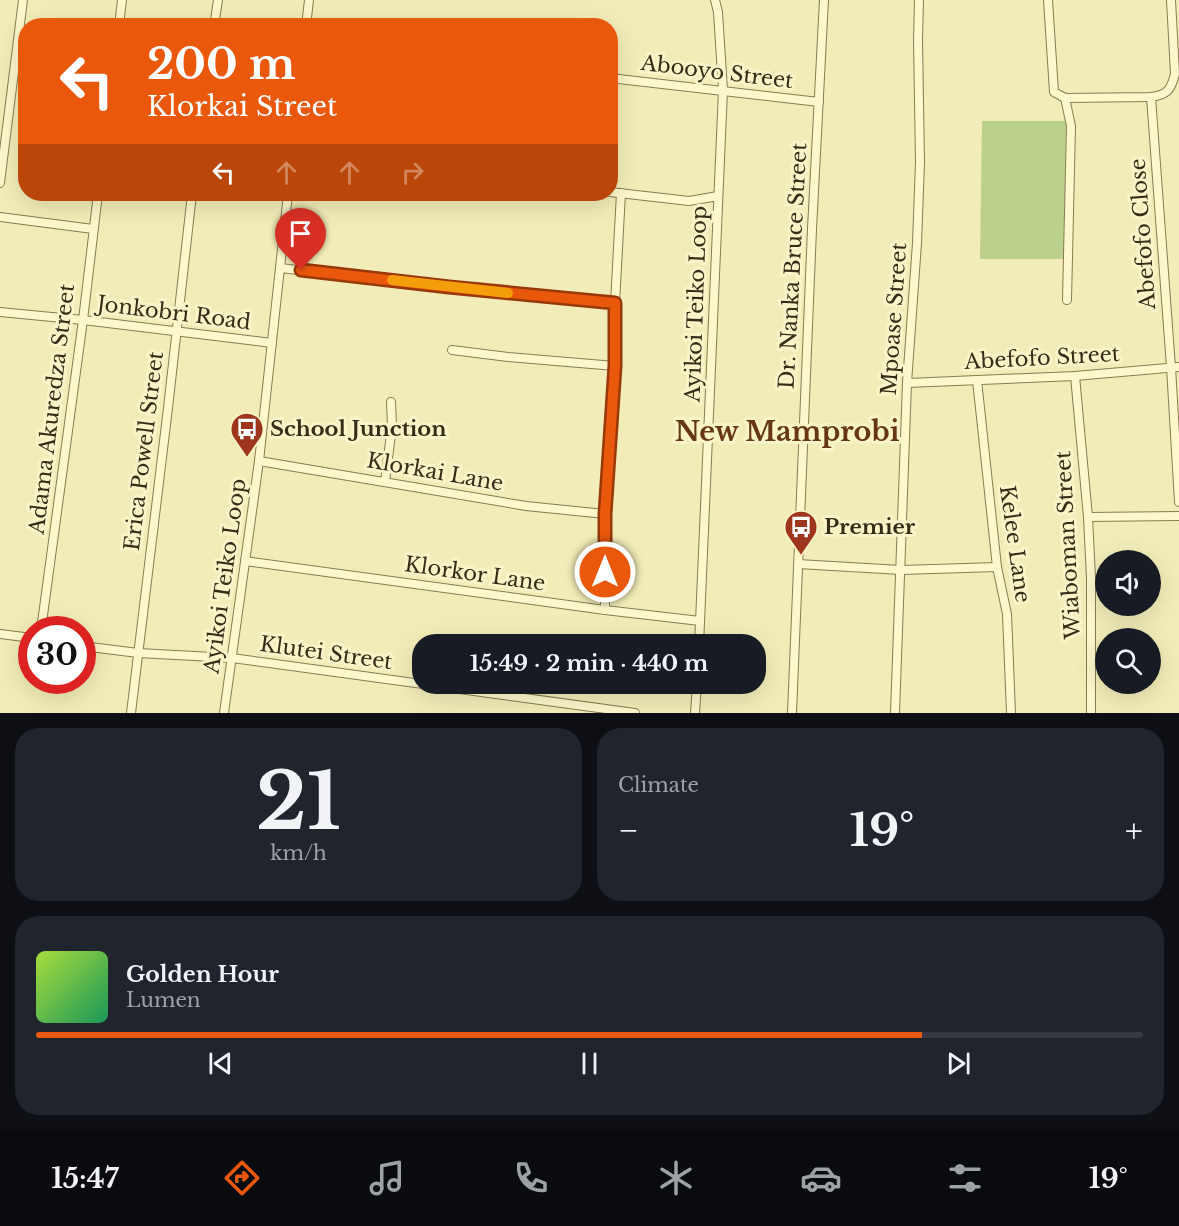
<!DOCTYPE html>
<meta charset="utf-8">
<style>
body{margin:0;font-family:"Libre Baskerville",serif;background:#20242c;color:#f1f3f6;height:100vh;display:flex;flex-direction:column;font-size:22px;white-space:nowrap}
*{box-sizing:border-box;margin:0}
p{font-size:20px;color:#9ea1a6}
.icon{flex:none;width:33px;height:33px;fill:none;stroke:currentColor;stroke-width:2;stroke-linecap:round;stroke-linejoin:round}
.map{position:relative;height:713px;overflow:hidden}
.panel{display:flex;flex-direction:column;gap:15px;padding:15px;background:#0d0f14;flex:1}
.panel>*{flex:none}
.banner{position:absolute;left:18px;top:18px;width:600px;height:183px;border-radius:24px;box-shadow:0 6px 24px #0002;background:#ea580c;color:#fff;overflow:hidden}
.controls{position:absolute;left:1095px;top:550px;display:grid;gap:12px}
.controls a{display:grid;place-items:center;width:66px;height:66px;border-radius:50%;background:#171b24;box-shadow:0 6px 24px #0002;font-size:30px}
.speed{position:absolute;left:18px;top:616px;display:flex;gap:12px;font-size:30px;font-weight:700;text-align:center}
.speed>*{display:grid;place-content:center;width:78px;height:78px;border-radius:50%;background:#171b24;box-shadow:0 6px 24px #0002;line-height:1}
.speed .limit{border:9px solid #d22;background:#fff;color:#111}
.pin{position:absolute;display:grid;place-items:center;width:51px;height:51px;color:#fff;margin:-62px -26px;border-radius:50% 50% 50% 0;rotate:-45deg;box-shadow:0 0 6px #0007}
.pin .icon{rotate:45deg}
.me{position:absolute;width:66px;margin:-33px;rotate:0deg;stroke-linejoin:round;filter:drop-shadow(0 0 4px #0008)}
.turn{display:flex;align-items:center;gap:21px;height:126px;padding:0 30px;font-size:27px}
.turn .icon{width:78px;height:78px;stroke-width:2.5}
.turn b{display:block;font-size:42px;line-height:51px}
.lanes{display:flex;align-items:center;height:57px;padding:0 30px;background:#0003;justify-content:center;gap:30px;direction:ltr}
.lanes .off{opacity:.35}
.big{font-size:45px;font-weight:700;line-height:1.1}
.panel .card{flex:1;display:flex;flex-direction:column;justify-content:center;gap:9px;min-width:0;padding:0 21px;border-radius:24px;background:#20242c}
.panel .dial{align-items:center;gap:0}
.dial b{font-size:78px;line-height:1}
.song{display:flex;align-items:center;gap:18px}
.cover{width:72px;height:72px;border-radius:9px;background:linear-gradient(135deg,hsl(80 70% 55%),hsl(150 70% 35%))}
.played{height:6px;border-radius:3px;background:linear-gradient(90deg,#ea580c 80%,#363941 80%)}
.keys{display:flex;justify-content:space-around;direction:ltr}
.heat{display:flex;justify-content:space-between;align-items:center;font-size:33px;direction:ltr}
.panel .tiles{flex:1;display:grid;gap:15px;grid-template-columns:1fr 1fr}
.card:last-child{grid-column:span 2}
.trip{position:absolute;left:412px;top:634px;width:354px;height:60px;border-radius:24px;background:#171b24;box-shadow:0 6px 24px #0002;font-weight:700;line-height:60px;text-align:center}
.tabs{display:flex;height:96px;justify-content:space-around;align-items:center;background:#090b0e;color:#9ea1a6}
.tabs .icon{width:42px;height:42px}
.tabs .current{color:#ea580c}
.tabs b{font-size:27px;color:#f1f3f6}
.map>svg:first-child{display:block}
.green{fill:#bad08b}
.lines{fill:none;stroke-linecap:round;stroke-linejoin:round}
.street-casing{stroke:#897b52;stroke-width:10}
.street{stroke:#fcf8cb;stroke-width:8}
.route-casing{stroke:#983908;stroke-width:15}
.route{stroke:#ea580c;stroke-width:10}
.slow{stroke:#f59e0b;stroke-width:10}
.labels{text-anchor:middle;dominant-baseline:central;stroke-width:6;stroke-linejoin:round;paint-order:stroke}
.street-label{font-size:21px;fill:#362d19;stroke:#f9f5c8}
.poi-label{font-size:21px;font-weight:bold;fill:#362d19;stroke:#f9f5c8;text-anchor:start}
.district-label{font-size:27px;font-weight:bold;fill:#673714;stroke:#f9f5c8}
</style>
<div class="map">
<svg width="1179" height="713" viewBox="0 0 1179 713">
<rect width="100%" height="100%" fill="#f2edb8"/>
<polygon class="green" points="982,121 1066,121 1064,259 980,259"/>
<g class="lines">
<g class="street-casing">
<g id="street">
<path d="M1048 0 1054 92 1065 98 1151 97C1167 95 1171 90 1175 74L1171 0"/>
<polyline points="119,26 122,0"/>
<polyline points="214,26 218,0"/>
<polyline points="306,26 309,0"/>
<polyline points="610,78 819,102"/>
<polyline points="1151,97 1171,367 1179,502"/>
<polyline points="1065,98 1071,126 1067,300"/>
<polyline points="0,183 23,0"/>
<polyline points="610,192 689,201 718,196"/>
<polyline points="0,217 93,229"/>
<polyline points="280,268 449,287 615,303"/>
<polyline points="0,312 83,320 272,343"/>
<polyline points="452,350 508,357 615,366"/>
<polyline points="1075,376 1088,517 1091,578 1091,713"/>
<polyline points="977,380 997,567 1007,614 1011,713"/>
<polyline points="907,383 1075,376 1179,367"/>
<polyline points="259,461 526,506 605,514"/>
<polyline points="385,482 392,426 391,402"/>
<polyline points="1088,517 1179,516"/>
<polyline points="245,561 605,610 700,621"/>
<polyline points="798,564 901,570 997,567"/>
<polyline points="605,610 605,514 615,366 615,303 621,193"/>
<polyline points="41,630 83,320 98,194"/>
<polyline points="0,634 32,638"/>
<polyline points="699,645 723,90 718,12 715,0"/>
<polyline points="82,646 138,653 232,658 635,713"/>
<polyline points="131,713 168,408 192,194"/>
<polyline points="224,713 259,461 288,194"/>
<polyline points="695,713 697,684"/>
<polyline points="792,713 812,229 824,0"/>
<polyline points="895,713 907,383 917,243 920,162 918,40 919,0"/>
</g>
</g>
<use href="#street" class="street"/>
</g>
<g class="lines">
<g class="route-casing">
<polyline id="route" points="301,270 449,287 615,303 615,366 605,514 605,572"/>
</g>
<use href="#route" class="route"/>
<polyline class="slow" points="392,280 508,293"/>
</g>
<defs>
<g id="bus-pin" transform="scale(1.725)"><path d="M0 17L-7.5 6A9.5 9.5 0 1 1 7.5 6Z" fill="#9d361c" stroke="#f9f5c8"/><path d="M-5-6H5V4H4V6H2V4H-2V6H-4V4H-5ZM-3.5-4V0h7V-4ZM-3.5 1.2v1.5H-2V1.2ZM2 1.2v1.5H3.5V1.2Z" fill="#fff"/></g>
</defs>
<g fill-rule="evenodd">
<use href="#bus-pin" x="247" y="429"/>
<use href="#bus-pin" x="801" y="527"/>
</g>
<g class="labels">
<g class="street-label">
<text transform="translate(717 72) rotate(7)">Abooyo Street</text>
<text transform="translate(1143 234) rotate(-94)">Abefofo Close</text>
<text transform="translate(793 266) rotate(-87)">Dr. Nanka Bruce Street</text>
<text transform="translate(696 304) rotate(-88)">Ayikoi Teiko Loop</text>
<text transform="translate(174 313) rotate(7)">Jonkobri Road</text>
<text transform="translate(894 319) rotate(-86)">Mpoase Street</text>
<text transform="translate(1042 358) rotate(-3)">Abefofo Street</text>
<text transform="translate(52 409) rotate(-83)">Adama Akuredza Street</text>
<text transform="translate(144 451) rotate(-83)">Erica Powell Street</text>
<text transform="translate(435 472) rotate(10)">Klorkai Lane</text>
<text transform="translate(1015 544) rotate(82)">Kelee Lane</text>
<text transform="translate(1068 545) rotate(-93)">Wiaboman Street</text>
<text transform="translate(475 574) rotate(8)">Klorkor Lane</text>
<text transform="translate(225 576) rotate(-82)">Ayikoi Teiko Loop</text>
<text transform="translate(326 653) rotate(8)">Klutei Street</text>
</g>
<g class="poi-label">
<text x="270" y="429">School Junction</text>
<text x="824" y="527">Premier</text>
</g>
<g class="district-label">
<text x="787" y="431">New Mamprobi</text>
</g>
</g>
</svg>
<div class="controls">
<a><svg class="icon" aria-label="sound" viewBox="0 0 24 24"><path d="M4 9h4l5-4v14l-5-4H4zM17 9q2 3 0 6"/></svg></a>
<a><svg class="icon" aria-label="search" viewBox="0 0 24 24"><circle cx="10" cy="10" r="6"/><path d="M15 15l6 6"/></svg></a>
</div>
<div class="speed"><div class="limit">30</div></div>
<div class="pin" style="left:301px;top:270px;background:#d93025"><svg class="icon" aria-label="arrive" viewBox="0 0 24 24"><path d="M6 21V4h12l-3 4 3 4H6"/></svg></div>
<svg class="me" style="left:605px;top:572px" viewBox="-20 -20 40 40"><circle r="17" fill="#ea580c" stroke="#fff" stroke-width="3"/><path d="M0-11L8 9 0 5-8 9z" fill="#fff"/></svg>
<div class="trip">15:49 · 2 min · 440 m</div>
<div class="banner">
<div class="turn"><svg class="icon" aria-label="left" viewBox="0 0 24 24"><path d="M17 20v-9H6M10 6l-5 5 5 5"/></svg><div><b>200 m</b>Klorkai Street</div></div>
<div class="lanes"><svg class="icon" aria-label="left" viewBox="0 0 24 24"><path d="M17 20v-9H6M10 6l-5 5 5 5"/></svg><svg class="icon off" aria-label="ahead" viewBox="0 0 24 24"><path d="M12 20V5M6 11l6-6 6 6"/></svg><svg class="icon off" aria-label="ahead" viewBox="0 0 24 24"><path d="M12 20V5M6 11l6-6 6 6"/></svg><svg class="icon off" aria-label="right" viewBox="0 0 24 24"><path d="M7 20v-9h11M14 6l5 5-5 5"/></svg></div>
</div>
</div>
<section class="panel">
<div class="tiles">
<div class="card dial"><b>21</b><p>km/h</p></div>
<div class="card"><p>Climate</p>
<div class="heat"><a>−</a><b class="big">19°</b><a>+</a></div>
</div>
<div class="card">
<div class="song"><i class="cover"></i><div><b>Golden Hour</b><p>Lumen</p></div></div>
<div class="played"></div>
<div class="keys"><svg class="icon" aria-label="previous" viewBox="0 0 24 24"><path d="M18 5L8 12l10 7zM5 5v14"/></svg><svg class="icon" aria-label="pause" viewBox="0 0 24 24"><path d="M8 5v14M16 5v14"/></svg><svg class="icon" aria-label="next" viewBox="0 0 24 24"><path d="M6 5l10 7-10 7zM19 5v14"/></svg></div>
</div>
</div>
</section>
<nav class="tabs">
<b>15:47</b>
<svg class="icon current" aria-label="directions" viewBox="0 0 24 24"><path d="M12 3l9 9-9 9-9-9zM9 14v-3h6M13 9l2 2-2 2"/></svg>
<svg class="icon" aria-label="music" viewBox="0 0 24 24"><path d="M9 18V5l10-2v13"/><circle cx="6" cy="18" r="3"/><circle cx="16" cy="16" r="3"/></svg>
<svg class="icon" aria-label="phone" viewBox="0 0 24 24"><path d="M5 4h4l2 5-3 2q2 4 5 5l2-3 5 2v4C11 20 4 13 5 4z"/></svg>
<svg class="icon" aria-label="climate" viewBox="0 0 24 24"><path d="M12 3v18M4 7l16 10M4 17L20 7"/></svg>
<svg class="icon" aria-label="car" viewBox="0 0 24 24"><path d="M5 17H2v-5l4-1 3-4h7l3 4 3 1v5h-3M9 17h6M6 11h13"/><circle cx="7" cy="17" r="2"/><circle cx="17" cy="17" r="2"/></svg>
<svg class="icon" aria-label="filters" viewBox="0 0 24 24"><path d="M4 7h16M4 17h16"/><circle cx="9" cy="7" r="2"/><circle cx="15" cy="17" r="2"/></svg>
<b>19°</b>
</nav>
